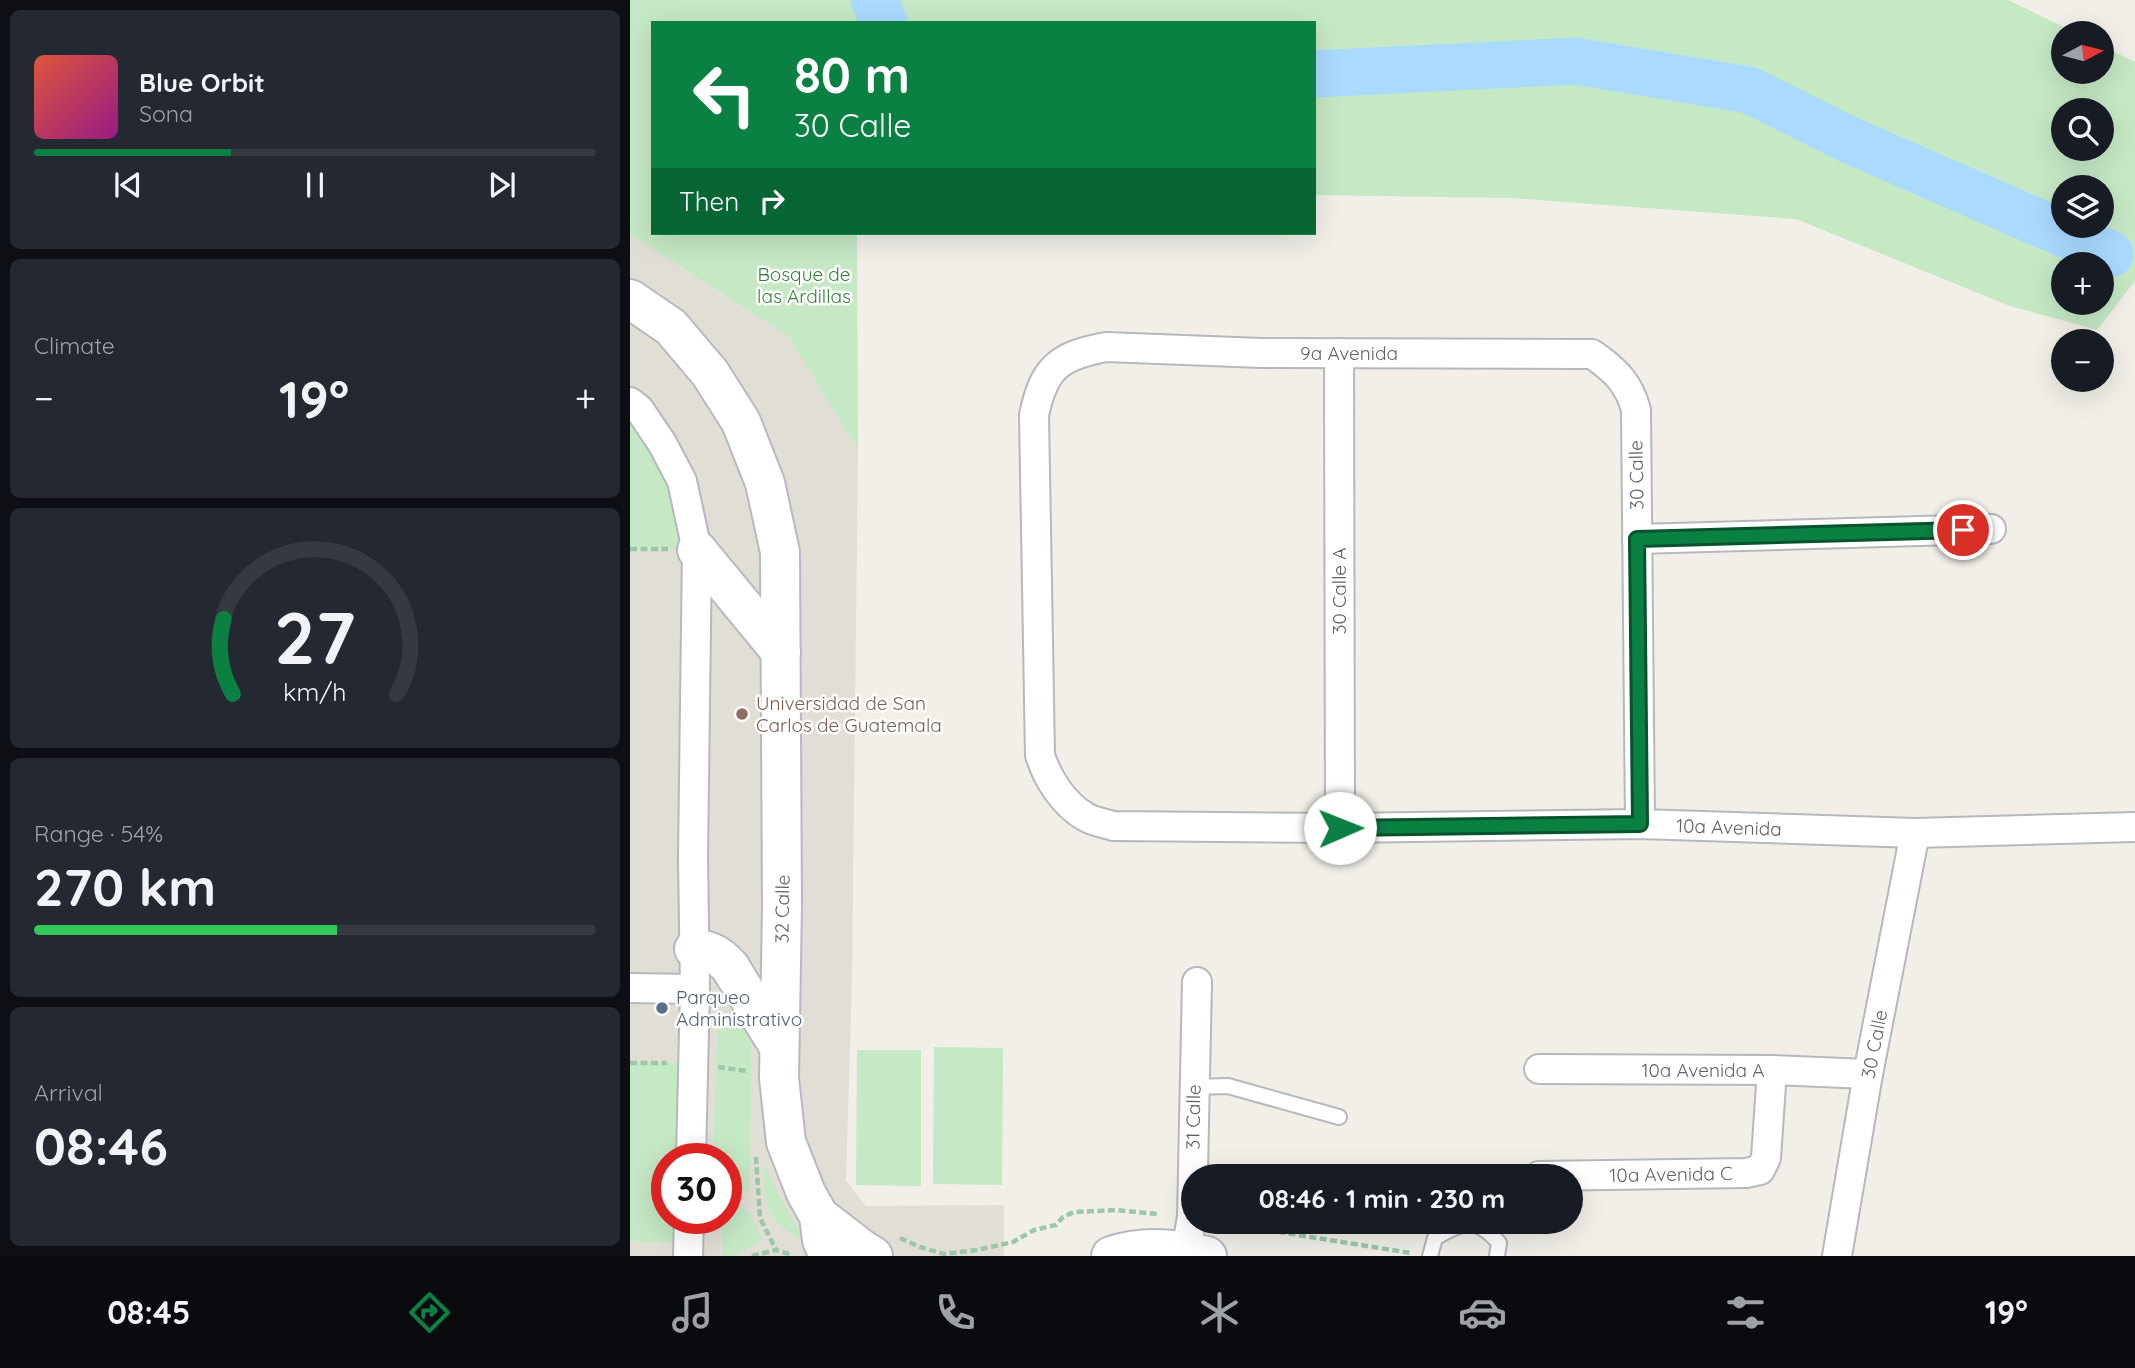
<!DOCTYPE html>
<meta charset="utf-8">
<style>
body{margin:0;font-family:Quicksand,sans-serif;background:#242831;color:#f1f3f6;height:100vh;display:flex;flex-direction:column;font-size:26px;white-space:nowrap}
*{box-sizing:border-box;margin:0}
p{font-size:23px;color:#9ea1a6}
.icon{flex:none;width:38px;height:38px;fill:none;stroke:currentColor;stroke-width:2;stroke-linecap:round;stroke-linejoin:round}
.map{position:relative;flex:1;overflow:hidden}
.side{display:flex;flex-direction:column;gap:10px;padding:10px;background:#0d0f14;width:630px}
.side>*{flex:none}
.top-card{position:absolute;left:21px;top:21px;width:665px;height:214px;border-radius:0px;box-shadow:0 7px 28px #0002;background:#0b8043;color:#fff;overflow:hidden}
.needle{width:46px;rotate:83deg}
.fabs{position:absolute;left:1421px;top:21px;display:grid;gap:14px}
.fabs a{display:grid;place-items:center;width:63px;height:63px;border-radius:50%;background:#171b24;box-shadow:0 7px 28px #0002;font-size:35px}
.speed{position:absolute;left:21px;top:1143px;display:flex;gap:14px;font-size:35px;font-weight:700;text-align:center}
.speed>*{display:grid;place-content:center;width:91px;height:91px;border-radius:50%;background:#171b24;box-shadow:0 7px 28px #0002;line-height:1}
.speed .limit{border:10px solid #d22;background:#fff;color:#111}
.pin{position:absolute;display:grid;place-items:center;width:60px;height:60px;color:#fff;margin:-30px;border:4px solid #fff;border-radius:50%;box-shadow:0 2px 7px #0007}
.me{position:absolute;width:77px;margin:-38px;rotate:89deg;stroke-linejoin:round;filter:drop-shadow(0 0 5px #0008)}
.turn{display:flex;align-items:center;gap:24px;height:147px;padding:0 28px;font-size:32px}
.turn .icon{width:91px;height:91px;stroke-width:2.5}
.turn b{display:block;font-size:49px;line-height:60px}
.then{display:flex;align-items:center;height:66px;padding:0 28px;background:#0003;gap:14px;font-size:26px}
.big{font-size:52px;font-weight:800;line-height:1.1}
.side .tile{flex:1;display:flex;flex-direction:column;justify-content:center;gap:10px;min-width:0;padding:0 24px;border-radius:10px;background:#242831}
.side .dial{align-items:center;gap:0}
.dial svg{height:182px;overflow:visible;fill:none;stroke:#363941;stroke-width:7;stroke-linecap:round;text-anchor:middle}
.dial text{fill:#f1f3f6;stroke:none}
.song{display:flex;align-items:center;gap:21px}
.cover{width:84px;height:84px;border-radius:10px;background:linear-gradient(135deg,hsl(10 70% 55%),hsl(310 70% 35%))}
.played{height:7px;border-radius:4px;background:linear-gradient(90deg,#0b8043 35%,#363941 35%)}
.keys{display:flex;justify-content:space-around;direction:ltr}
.heat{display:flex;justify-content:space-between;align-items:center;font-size:38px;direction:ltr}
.charge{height:10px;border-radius:5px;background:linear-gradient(90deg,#34c759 54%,#363941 0)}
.trip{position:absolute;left:551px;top:1164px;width:402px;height:70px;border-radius:35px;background:#171b24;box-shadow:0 7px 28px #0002;font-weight:800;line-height:70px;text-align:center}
.dock{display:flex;height:112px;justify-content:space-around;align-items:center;background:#090b0e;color:#9ea1a6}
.dock .icon{width:49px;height:49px}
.dock .current{color:#0b8043}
.dock b{font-size:32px;color:#f1f3f6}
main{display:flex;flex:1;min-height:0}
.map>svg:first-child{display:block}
.education{fill:#e1ded6;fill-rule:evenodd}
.green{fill:#c5e8c5;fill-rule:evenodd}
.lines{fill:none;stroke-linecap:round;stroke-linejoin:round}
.river{stroke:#aadaff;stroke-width:47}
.lane-casing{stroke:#b5b8bc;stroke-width:18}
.street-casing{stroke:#b5b8bc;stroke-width:32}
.secondary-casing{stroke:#b6babf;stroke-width:42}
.path{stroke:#9cc7a9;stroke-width:4.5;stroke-dasharray:7 3.5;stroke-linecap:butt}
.lane{stroke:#fff;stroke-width:14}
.street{stroke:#fff;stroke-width:28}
.secondary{stroke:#fff;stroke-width:38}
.route-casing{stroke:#07532c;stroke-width:18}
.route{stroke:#0b8043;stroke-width:12}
.education-dot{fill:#8d6e63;stroke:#fff;stroke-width:2.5}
.service-dot{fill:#5c6f8a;stroke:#fff;stroke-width:2.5}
.labels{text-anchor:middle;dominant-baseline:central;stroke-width:5;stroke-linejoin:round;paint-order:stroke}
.park-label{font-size:19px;fill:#348238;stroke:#fff}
.street-label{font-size:19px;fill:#5f6368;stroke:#fff}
.education-label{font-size:19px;fill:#785e54;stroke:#fff;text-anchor:start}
.service-label{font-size:19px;fill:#4e5e75;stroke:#fff;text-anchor:start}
</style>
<main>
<section class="side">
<div class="tile">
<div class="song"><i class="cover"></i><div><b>Blue Orbit</b><p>Sona</p></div></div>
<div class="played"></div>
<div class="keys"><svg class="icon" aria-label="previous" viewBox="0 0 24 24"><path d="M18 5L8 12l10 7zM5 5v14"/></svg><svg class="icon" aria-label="pause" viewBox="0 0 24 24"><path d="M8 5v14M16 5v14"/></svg><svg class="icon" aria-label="next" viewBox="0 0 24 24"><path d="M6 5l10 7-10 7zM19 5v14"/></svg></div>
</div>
<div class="tile"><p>Climate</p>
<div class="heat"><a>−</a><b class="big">19°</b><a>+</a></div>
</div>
<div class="tile dial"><svg viewBox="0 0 100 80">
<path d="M14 69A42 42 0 1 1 86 69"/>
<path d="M14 69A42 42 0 0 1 10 36" stroke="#0b8043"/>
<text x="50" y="56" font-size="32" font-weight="700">27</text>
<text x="50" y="72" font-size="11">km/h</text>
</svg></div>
<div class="tile"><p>Range · 54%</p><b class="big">270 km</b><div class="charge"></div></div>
<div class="tile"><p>Arrival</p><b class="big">08:46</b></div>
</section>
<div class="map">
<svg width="1505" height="1256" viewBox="0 0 1505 1256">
<rect width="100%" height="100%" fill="#f1efe8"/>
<path class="education" d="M0 234 158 336 228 450 222 977 216 1181 236 1206 374 1205V1256H0ZM37 1158H96V1218H37Z"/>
<g class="green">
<path d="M0 0H1378L1446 33H1433V72H1472V46L1505 62V281L1467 330 1380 306 1166 219 882 198 684 195V23H23V233H227L228 450 158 336 0 234ZM1472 110V149H1433V110ZM1472 187V226H1433V187ZM1472 264V303H1433V264Z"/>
<polygon points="0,404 8,411 67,550 0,549"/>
<polygon points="88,1014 110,1022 121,1042 120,1188 118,1191 96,1191 96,1158 83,1158"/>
<polygon points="304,1047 373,1048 372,1185 303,1184"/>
<polygon points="227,1050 291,1050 291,1186 226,1185"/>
<polygon points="0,1063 63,1063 61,1158 37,1158 37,1218 59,1218 58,1243 0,1241"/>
<path d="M134 1165 160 1216 177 1242C136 1220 134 1212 134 1165Z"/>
<polygon points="96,1207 109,1207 119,1212 133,1239 106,1256 93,1256 90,1218 96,1218"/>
</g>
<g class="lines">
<g class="river">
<polyline points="244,0 254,23"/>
<polyline points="684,74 945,61 1119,90 1217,139 1480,254"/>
</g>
<g class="lane-casing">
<g id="lane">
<polyline points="564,1087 598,1086 709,1117"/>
<path d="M800 1256 805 1238C833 1221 846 1216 869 1243L867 1256"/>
</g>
</g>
<g class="street-casing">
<g id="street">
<polyline points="709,353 710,828"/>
<polyline points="0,402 9,409 32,443 52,481 67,550 63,858 65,989 61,1158"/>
<polyline points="1007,539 1361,529"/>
<path d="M1010 824 1006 410C999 383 984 369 962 354L631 353 476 347C428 356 414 368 404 415L410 755C417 778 434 805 456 817 464 822 475 823 483 826L710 828 1010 824 1285 833 1505 827"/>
<polyline points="0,988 65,989"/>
<polyline points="909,1069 1142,1070 1238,1074"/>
<polyline points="909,1176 1116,1173 1130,1170 1136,1158 1142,1070"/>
<polyline points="556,1251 562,1217 567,982"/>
<polyline points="58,1256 59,1218"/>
<polyline points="1207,1256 1238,1074 1285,833"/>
</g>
</g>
<g class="secondary-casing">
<g id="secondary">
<polyline points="0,299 41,327 80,373 111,422 135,483 150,552 152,907 149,1078 156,1142 176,1193 189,1216 192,1240 199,1256"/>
<polyline points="67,550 151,652"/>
<path d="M64 949C81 950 89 955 100 967L148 1045"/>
<polyline points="189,1216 233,1250 243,1256"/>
<path d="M481 1256C513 1245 545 1248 577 1256"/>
</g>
</g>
<g class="path">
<polyline points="0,549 38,549"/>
<polyline points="0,1063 37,1063"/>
<polyline points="88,1067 117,1071"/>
<polyline points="126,1157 130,1218 146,1250"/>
<polyline points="586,1222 781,1253"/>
<polyline points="270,1238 290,1247 314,1254 347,1250 383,1242 404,1230 426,1225 433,1217 444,1212 486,1210 528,1214"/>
<polyline points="122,1256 146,1250 162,1255"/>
</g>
<use href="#lane" class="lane"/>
<use href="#street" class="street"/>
<use href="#secondary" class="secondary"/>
</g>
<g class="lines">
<g class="route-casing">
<polyline id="route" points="710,828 1010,824 1007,539 1333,530"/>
</g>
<use href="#route" class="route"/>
</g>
<circle class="education-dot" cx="112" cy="714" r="7"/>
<circle class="service-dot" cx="32" cy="1008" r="7"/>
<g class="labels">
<g class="park-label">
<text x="174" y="274">Bosque de<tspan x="174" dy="22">las Ardillas</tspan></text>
</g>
<g class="street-label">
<text x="719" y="353">9a Avenida</text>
<text transform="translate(1006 475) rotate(-91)">30 Calle</text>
<text transform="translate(709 591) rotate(-90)">30 Calle A</text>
<text transform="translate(1099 827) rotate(2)">10a Avenida</text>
<text transform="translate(152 909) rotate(-89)">32 Calle</text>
<text transform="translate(1244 1044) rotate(-79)">30 Calle</text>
<text x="1073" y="1070">10a Avenida A</text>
<text transform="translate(563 1117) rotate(-89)">31 Calle</text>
<text transform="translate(1041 1174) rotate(-1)">10a Avenida C</text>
</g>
<g class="education-label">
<text x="126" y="703">Universidad de San<tspan x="126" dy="22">Carlos de Guatemala</tspan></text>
</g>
<g class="service-label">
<text x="46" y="997">Parqueo<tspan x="46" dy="22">Administrativo</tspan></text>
</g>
</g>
</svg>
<div class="fabs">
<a><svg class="needle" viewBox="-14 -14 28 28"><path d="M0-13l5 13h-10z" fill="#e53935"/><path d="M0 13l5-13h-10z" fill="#9ea1a6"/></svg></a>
<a><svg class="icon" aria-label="search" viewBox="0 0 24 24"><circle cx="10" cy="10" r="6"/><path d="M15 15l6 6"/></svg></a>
<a><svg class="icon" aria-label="layers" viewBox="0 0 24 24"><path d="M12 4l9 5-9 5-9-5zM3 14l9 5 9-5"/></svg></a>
<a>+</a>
<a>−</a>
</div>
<div class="speed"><div class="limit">30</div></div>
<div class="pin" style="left:1333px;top:530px;background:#d93025"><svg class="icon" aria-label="arrive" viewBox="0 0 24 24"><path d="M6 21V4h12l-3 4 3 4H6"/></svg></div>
<svg class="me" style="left:710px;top:828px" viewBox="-20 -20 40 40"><circle r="19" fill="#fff"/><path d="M0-13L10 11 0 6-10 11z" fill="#0b8043"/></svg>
<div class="trip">08:46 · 1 min · 230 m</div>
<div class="top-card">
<div class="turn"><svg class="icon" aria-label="left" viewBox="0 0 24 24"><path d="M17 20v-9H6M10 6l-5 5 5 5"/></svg><div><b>80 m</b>30 Calle</div></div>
<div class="then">Then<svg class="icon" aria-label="right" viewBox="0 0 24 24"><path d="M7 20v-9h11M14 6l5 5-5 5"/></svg></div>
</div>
</div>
</main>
<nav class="dock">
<b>08:45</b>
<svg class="icon current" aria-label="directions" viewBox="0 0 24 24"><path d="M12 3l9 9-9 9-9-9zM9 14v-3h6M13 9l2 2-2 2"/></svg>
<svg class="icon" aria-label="music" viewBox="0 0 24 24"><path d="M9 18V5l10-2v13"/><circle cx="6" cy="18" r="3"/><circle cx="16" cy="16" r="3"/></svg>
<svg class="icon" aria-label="phone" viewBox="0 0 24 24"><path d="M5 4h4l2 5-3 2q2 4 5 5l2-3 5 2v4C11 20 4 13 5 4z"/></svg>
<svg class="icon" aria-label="climate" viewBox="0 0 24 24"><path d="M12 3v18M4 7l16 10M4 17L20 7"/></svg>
<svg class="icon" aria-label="car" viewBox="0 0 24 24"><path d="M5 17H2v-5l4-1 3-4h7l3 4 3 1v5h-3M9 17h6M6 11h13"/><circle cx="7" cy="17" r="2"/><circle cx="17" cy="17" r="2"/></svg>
<svg class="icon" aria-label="filters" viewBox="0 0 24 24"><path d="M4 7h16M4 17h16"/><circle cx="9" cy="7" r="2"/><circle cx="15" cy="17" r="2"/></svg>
<b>19°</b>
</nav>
